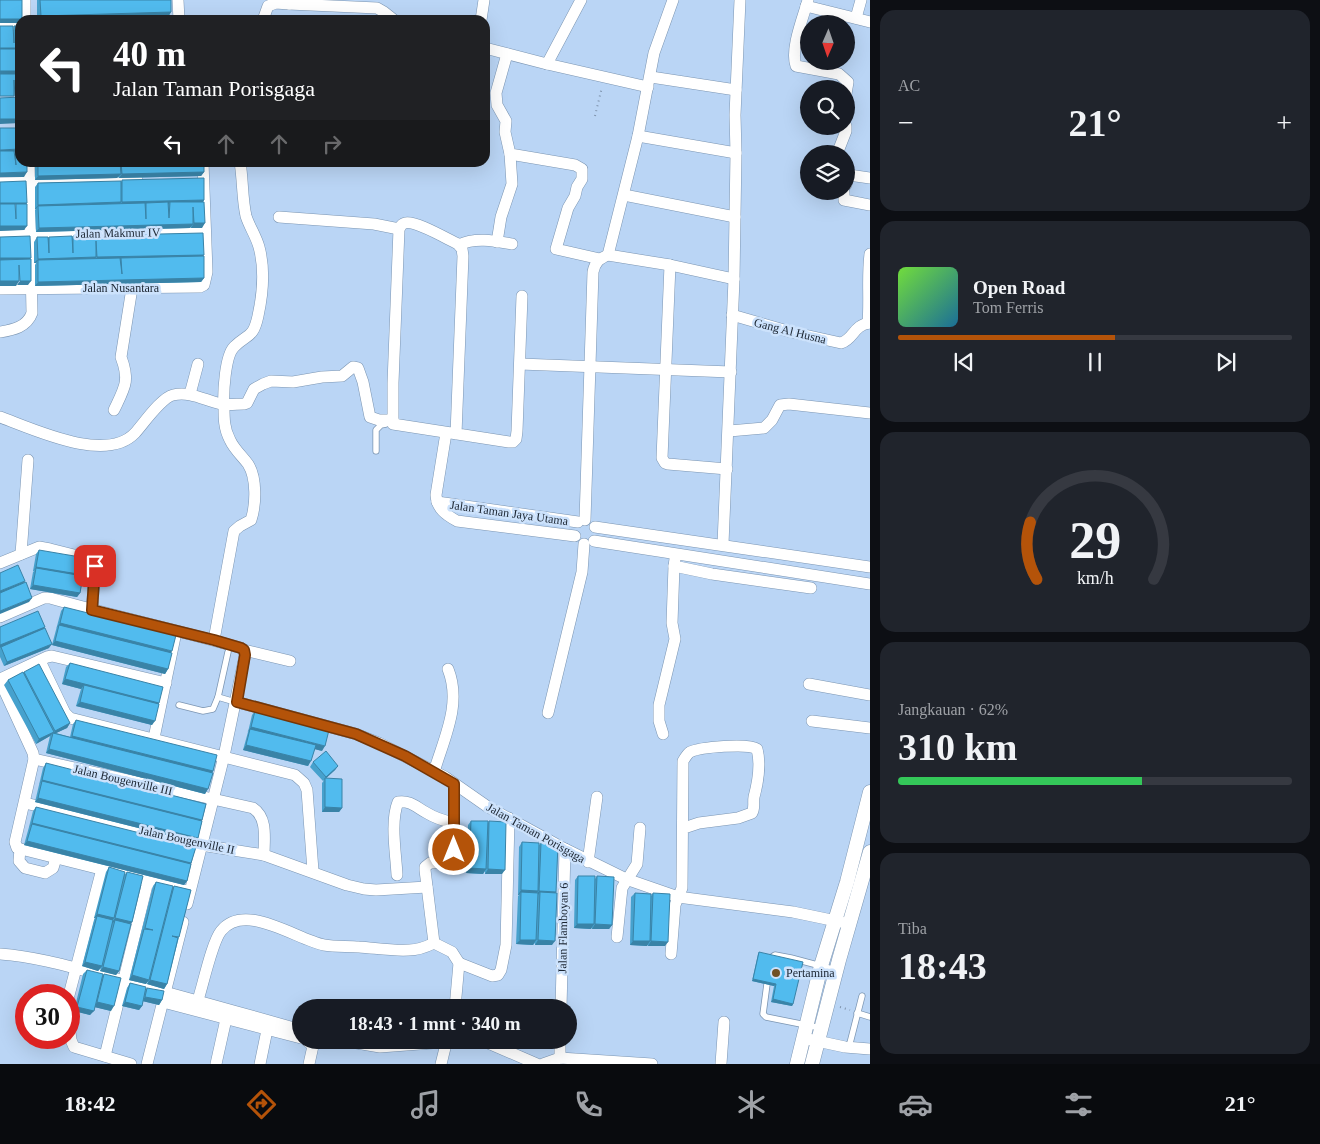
<!DOCTYPE html>
<html lang="id">
<meta charset="utf-8">
<style>
body{margin:0;font-family:Georgia,serif;background:#20242c;color:#f1f3f6;height:100vh;display:flex;flex-direction:column;font-size:19px;white-space:nowrap}
*{box-sizing:border-box;margin:0}
p{font-size:16px;color:#9ea1a6}
.icon{flex:none;width:28px;height:28px;fill:none;stroke:currentColor;stroke-width:2;stroke-linecap:round;stroke-linejoin:round}
.map{position:relative;flex:1;overflow:hidden}
.details{display:flex;flex-direction:column;gap:10px;padding:10px;background:#0d0f14;width:450px}
.details>*{flex:none}
.hud{position:absolute;left:15px;top:15px;width:475px;height:152px;border-radius:15px;box-shadow:0 5px 20px #0002;background:#202124;color:#fff;overflow:hidden}
.needle{width:32px;rotate:182deg}
.controls{position:absolute;left:800px;top:15px;display:grid;gap:10px}
.controls a{display:grid;place-items:center;width:55px;height:55px;border-radius:50%;background:#171b24;box-shadow:0 5px 20px #0002;font-size:25px}
.speed{position:absolute;left:15px;top:984px;display:flex;gap:10px;font-size:25px;font-weight:700;text-align:center}
.speed>*{display:grid;place-content:center;width:65px;height:65px;border-radius:50%;background:#171b24;box-shadow:0 5px 20px #0002;line-height:1}
.speed .limit{border:8px solid #d22;background:#fff;color:#111}
.pin{position:absolute;display:grid;place-items:center;width:42px;height:42px;color:#fff;margin:-21px;border-radius:10px;box-shadow:0 2px 8px #0006}
.me{position:absolute;width:55px;margin:-28px;rotate:0deg;stroke-linejoin:round;filter:drop-shadow(0 0 4px #0008)}
.turn{display:flex;align-items:center;gap:18px;height:105px;padding:0 15px;font-size:22px}
.turn .icon{width:65px;height:65px;stroke-width:2.5}
.turn b{display:block;font-size:35px;line-height:42px}
.lanes{display:flex;align-items:center;height:48px;padding:0 15px;background:#0003;justify-content:center;gap:25px;direction:ltr}
.lanes .off{opacity:.35}
.big{font-size:38px;font-weight:800;line-height:1.1}
.details .card{flex:1;display:flex;flex-direction:column;justify-content:center;gap:8px;min-width:0;padding:0 18px;border-radius:15px;background:#20242c}
.details .dial{align-items:center;gap:0}
.dial svg{height:130px;overflow:visible;fill:none;stroke:#363941;stroke-width:7;stroke-linecap:round;text-anchor:middle}
.dial text{fill:#f1f3f6;stroke:none}
.song{display:flex;align-items:center;gap:15px}
.cover{width:60px;height:60px;border-radius:8px;background:linear-gradient(135deg,hsl(100 70% 55%),hsl(200 70% 35%))}
.played{height:5px;border-radius:2px;background:linear-gradient(90deg,#b45309 55%,#363941 55%)}
.keys{display:flex;justify-content:space-around;direction:ltr}
.heat{display:flex;justify-content:space-between;align-items:center;font-size:28px;direction:ltr}
.charge{height:8px;border-radius:4px;background:linear-gradient(90deg,#34c759 62%,#363941 0)}
.trip{position:absolute;left:292px;top:999px;width:285px;height:50px;border-radius:25px;background:#171b24;box-shadow:0 5px 20px #0002;font-weight:800;line-height:50px;text-align:center}
.tabs{display:flex;height:80px;justify-content:space-around;align-items:center;background:#090b0e;color:#9ea1a6}
.tabs .icon{width:35px;height:35px}
.tabs .current{color:#b45309}
.tabs b{font-size:22px;color:#f1f3f6}
main{display:flex;flex:1;min-height:0}
.map>svg:first-child{display:block}
.lines{fill:none;stroke-linecap:round;stroke-linejoin:round}
.service-casing{stroke:#7b95b2;stroke-width:7}
.minor-casing{stroke:#7b95b2;stroke-width:12}
.tertiary-casing{stroke:#7b95b2;stroke-width:15}
.path{stroke:#7f93ac;stroke-width:2;stroke-dasharray:1 4;stroke-linecap:butt}
.service{stroke:#fff;stroke-width:5.5}
.minor{stroke:#fff;stroke-width:11}
.tertiary{stroke:#fff;stroke-width:14}
.wall{fill:#46a1cd}
.shaded-wall{fill:#3983a7}
.building{fill:#51bbee;stroke:#3983a7}
.route-casing{stroke:#753606;stroke-width:12}
.route{stroke:#b45309;stroke-width:9}
.poi-dot{fill:#705026;stroke:#cce2fc;stroke-width:2}
.labels{text-anchor:middle;dominant-baseline:central;stroke-width:5;stroke-linejoin:round;paint-order:stroke}
.street-label{font-size:12px;fill:#1a2430;stroke:#cce2fc}
.poi-label{font-size:12px;fill:#1a2430;stroke:#cce2fc;text-anchor:start}
</style>
<main>
<div class="map">
<svg width="870" height="1064" viewBox="0 0 870 1064">
<rect width="100%" height="100%" fill="#bad5f5"/>
<g class="lines">
<g class="service-casing">
<g id="service">
<polyline points="376,451 376,430 381,425 386,424"/>
<polyline points="218,697 235,702"/>
<polyline points="179,705 203,711 213,709 218,697 228,652"/>
<polyline points="772,957 775,955 791,958 836,970"/>
<polyline points="767,984 763,1014 766,1017 821,1028"/>
<polyline points="857,1013 870,1017"/>
<polyline points="849,1047 862,996"/>
</g>
</g>
<g class="minor-casing">
<g id="minor">
<polyline points="178,0 179,20"/>
<path d="M808 0C803 18 790 49 796 66L839 74 848 82 846 94"/>
<polyline points="289,4 377,8 384,12 394,20"/>
<polyline points="806,6 870,22"/>
<polyline points="856,18 861,0"/>
<polyline points="25,20 25,0"/>
<polyline points="263,20 268,6 276,3 289,4 290,0"/>
<polyline points="481,20 484,0"/>
<polyline points="0,25 20,24"/>
<polyline points="485,48 547,64 648,87"/>
<polyline points="507,54 496,93 497,105 506,121 505,132 510,154 575,165 582,169 582,179 577,187 575,196 568,208 556,249 600,259"/>
<polyline points="547,64 581,0"/>
<polyline points="651,77 736,90"/>
<polyline points="638,136 736,153"/>
<polyline points="837,154 846,131 846,126"/>
<polyline points="0,183 137,180"/>
<polyline points="846,185 849,175 870,178"/>
<polyline points="834,191 844,193 844,200 870,205"/>
<polyline points="624,195 735,217"/>
<polyline points="279,217 374,224 399,229"/>
<polyline points="0,236 205,230"/>
<polyline points="497,242 501,217 512,184 510,154"/>
<path d="M459 245C475 237 495 241 512 244"/>
<polyline points="608,255 638,136 654,53 673,0"/>
<polyline points="670,265 662,458 665,463 668,464 727,469"/>
<polyline points="0,289 200,287 204,285 207,272 203,162"/>
<path d="M732 315 791 332 841 343C854 339 853 325 870 323"/>
<path d="M868 323C870 299 867 277 870 254"/>
<path d="M0 332C13 330 27 327 32 313L29 162"/>
<polyline points="520,364 731,372"/>
<polyline points="190,394 198,364"/>
<path d="M114 410C125 387 130 381 121 357L132 288"/>
<path d="M0 417C33 429 106 464 135 433 144 423 161 398 173 395 190 391 204 400 221 404 228 405 237 404 244 404L247 403 254 389 263 384 271 381 293 382 322 377 342 376 353 367 358 368 363 382 370 417 379 420H393"/>
<polyline points="729,431 764,428 772,420 780,405 789,404 870,413"/>
<path d="M446 433 436 495C437 509 446 515 457 521L575 536"/>
<path d="M456 434 463 256 462 249 458 244C447 239 415 220 405 223 401 224 401 226 399 229L393 383V424L509 442H513L516 439 517 431 522 296"/>
<polyline points="437,502 578,522"/>
<path d="M585 520 593 272C595 262 599 259 608 255L670 265 734 279"/>
<polyline points="595,527 870,567"/>
<polyline points="594,541 870,584"/>
<polyline points="723,544 734,279 736,153 735,115 740,0"/>
<polyline points="21,554 28,460"/>
<polyline points="675,559 674,566 712,574 811,588"/>
<polyline points="0,563 39,547 50,549 90,559 95,566 92,610"/>
<path d="M0 617 44 598H50C113 616 178 630 241 648L244 650 290 661"/>
<path d="M214 640 234 531 240 526 251 520C256 505 257 478 248 464 242 456 234 449 230 440 224 429 224 418 224 407 223 393 225 356 234 347 248 333 253 339 258 316 263 293 265 269 259 247 256 236 249 226 246 216 242 198 243 180 240 162"/>
<polyline points="40,661 65,713 70,718 295,775 304,783 307,790 313,871"/>
<polyline points="0,679 47,657 52,656 166,683"/>
<polyline points="0,681 33,753 34,759 15,842 17,848 188,891"/>
<polyline points="809,684 870,695"/>
<polyline points="237,702 356,734 379,743 445,777 488,807 565,849 626,879 678,897 793,912 841,922"/>
<polyline points="548,713 582,572 584,544"/>
<polyline points="812,721 870,728"/>
<polyline points="663,734 659,721 659,705 675,639 672,623 674,566"/>
<polyline points="154,738 175,637"/>
<path d="M34 759 253 808C268 818 264 839 264 855"/>
<path d="M434 772C444 738 462 704 448 669"/>
<polyline points="454,784 454,857 448,862 430,863 425,867 425,870 434,943 452,952 459,963 455,1008"/>
<polyline points="25,803 201,845 264,855 347,885 364,889 376,890 427,887"/>
<polyline points="20,849 19,861 25,868 45,873 53,868 56,858"/>
<polyline points="588,862 597,797"/>
<path d="M397 875C396 854 390 822 398 802 411 800 417 808 427 813 435 818 445 821 454 823"/>
<polyline points="187,904 224,756 245,655 244,650"/>
<polyline points="617,937 622,888 637,864 640,828"/>
<path d="M0 954C41 957 81 970 120 980 181 996 241 1013 301 1030"/>
<path d="M671 954 675 905 682 888 683 761C685 758 687 754 690 752 700 747 748 743 757 749 761 764 758 782 754 797 753 803 755 808 752 813L738 818 699 823 684 828"/>
<polyline points="459,963 492,976 498,975 501,970 506,945 509,818"/>
<polyline points="69,995 102,869"/>
<path d="M198 1000C203 985 212 942 221 931 245 901 297 940 324 945 335 947 348 946 359 947 375 948 392 951 409 950 418 950 426 947 434 943"/>
<polyline points="163,1002 301,1038"/>
<polyline points="561,1008 565,849"/>
<polyline points="69,1024 71,1040 74,1047 131,1064"/>
<polyline points="803,1038 845,1047 870,1049"/>
<polyline points="306,1040 313,1046 309,1064"/>
<polyline points="339,1040 380,1047 446,1042"/>
<polyline points="481,1040 537,1064"/>
<polyline points="105,1056 148,881"/>
<polyline points="560,1058 560,1040"/>
<polyline points="147,1064 183,922"/>
<polyline points="216,1064 226,1019"/>
<polyline points="260,1064 267,1030"/>
<polyline points="441,1064 447,1040"/>
<polyline points="543,1064 560,1058 652,1064"/>
<polyline points="721,1064 724,1022"/>
</g>
</g>
<g class="tertiary-casing">
<g id="tertiary">
<polyline points="797,1064 821,966 847,882 870,792"/>
<polyline points="812,1064 839,960 870,852"/>
</g>
</g>
<g class="path">
<polyline points="595,116 602,87"/>
<polyline points="840,1007 850,1010"/>
</g>
<use href="#service" class="service"/>
<use href="#minor" class="minor"/>
<use href="#tertiary" class="tertiary"/>
</g>
<g class="wall">
<polygon points="37,0 171,0 171,12 168,17 37,20"/>
<polygon points="35,162 204,162 204,172 201,176 119,178 118,177 117,178 35,180"/>
<polygon points="122,180 204,200 203,202 202,228 191,228 191,227 190,228 36,232 35,210 36,209 35,209 35,187 38,183 121,182"/>
<polygon points="73,236 203,256 204,278 201,282 35,286 35,265 36,263 34,263 34,242 37,237 48,238 49,237 72,238"/>
<polygon points="39,550 83,576 80,593 77,597 30,589 33,572 34,571 33,571 36,554"/>
<polygon points="64,607 171,653 168,669 165,674 52,645 61,611"/>
<polygon points="0,627 45,627 43,629 49,648 4,666 0,657"/>
<polygon points="70,663 159,703 152,725 76,706 81,689 62,684 66,667"/>
<polygon points="24,672 70,723 67,728 56,733 70,737 73,724 76,720 213,771 205,794 46,753 50,736 36,744 4,685 8,680 23,673"/>
<polygon points="255,711 322,751 315,749 308,766 243,750 248,732 252,715"/>
<polygon points="313,762 338,766 335,770 326,778 342,808 339,812 322,812 322,783 325,779 323,781 310,767"/>
<polygon points="46,763 202,820 198,838 194,842 35,802 43,768"/>
<polygon points="36,807 191,863 187,881 184,885 24,845 29,827 33,811"/>
<polygon points="471,821 488,823 489,821 502,874 485,874 485,871 483,874 466,873 468,825"/>
<polygon points="522,842 539,845 541,843 556,892 555,893 552,945 535,945 535,943 533,945 516,944 518,896 519,895 518,895 519,847"/>
<polygon points="109,867 124,875 127,872 132,922 130,924 119,971 116,975 100,971 101,968 98,971 82,966 94,920 95,918 94,918 106,872"/>
<polygon points="578,876 595,879 597,876 612,925 609,929 592,929 592,926 591,929 574,928 575,880"/>
<polygon points="156,882 172,889 174,886 191,890 167,984 164,989 147,984 148,981 146,984 129,980 153,886"/>
<polygon points="635,893 651,896 653,893 665,946 648,946 648,944 647,946 630,945 631,897"/>
<polygon points="759,952 793,1004 792,1006 771,1002 774,986 752,981 758,954"/>
<polygon points="87,970 102,977 104,974 111,1011 95,1007 90,1015 74,1011 83,974"/>
<polygon points="130,983 145,991 147,988 162,1000 159,1005 143,1001 142,1006 139,1010 122,1006 127,988"/>
</g>
<g class="shaded-wall">
<polygon points="171,12 168,17 37,20 41,16"/>
<polygon points="0,19 22,19 21,20 20,20 19,23 0,23"/>
<rect x="0" y="48" width="20" height="4"/>
<polygon points="0,71 20,71 20,75 0,76"/>
<polygon points="0,119 20,119 20,123 0,124"/>
<polygon points="20,149 20,154 15,151 13,154 0,154 0,150"/>
<polygon points="27,172 24,177 0,177 0,173"/>
<polygon points="204,172 201,176 119,178 122,174"/>
<polygon points="121,174 117,178 35,180 38,176"/>
<polygon points="204,200 201,205 170,202 167,206 146,203 143,206 119,207 122,202"/>
<polygon points="121,202 118,207 38,206 36,209 35,209 38,205"/>
<polygon points="0,203 27,203 24,207 16,204 13,207 0,208"/>
<polygon points="194,223 205,223 202,228 191,228"/>
<polygon points="193,224 190,228 36,232 39,228"/>
<polygon points="0,226 27,226 24,230 0,231"/>
<polygon points="204,255 201,259 121,258 119,261 94,262 97,257"/>
<polygon points="96,257 93,262 38,260 36,263 34,263 38,259"/>
<polygon points="0,258 31,258 28,262 0,263"/>
<polygon points="204,278 201,282 35,286 38,282"/>
<polygon points="0,281 19,281 16,286 0,286"/>
<polygon points="20,281 31,281 28,285 17,285"/>
<polygon points="36,567 84,575 81,579 36,568 33,571"/>
<polygon points="25,581 22,585 0,594 0,591"/>
<polygon points="33,585 80,593 77,597 30,589"/>
<polygon points="32,598 29,602 0,614 0,611"/>
<polygon points="60,623 172,651 169,656 59,625 56,628"/>
<polygon points="45,627 41,631 1,647 0,648 0,645"/>
<polygon points="55,641 168,669 165,674 52,645"/>
<polygon points="52,644 49,648 4,666 7,662"/>
<polygon points="65,679 159,703 156,707 84,685 81,689 62,684"/>
<polygon points="80,702 155,721 152,725 76,706"/>
<polygon points="70,723 67,728 52,735 55,731"/>
<polygon points="251,727 325,746 322,751 249,732 250,729 247,732"/>
<polygon points="54,732 50,736 36,744 39,739"/>
<polygon points="72,736 213,771 210,776 69,740"/>
<polygon points="246,745 311,761 308,766 243,750"/>
<polygon points="49,749 208,789 205,794 46,753"/>
<polygon points="338,766 335,770 323,781 326,777"/>
<polygon points="42,780 202,820 199,824 42,781 39,784"/>
<polygon points="38,798 198,838 194,842 35,802"/>
<polygon points="325,807 342,808 339,812 322,812"/>
<polygon points="32,823 191,863 188,867 32,824 29,827"/>
<polygon points="27,841 187,881 184,885 24,845"/>
<polygon points="469,868 486,869 483,874 466,873"/>
<polygon points="488,869 505,870 502,874 485,874"/>
<polygon points="521,890 538,891 535,895 521,892 519,895 518,895"/>
<polygon points="539,891 556,892 553,896 540,892 538,895 536,895"/>
<polygon points="97,914 114,918 111,922 97,916 95,918 94,918"/>
<polygon points="115,918 132,922 128,927 115,920 113,923 112,923"/>
<polygon points="577,924 594,924 591,929 574,928"/>
<polygon points="595,924 612,925 609,929 592,929"/>
<polygon points="520,940 536,940 533,945 516,944"/>
<polygon points="538,940 555,941 552,945 535,945"/>
<polygon points="633,941 650,941 647,946 630,945"/>
<polygon points="651,941 668,942 665,946 648,946"/>
<polygon points="85,962 102,966 98,971 82,966"/>
<polygon points="103,967 119,971 116,975 100,971"/>
<polygon points="132,975 149,980 146,984 129,980"/>
<polygon points="753,979 776,984 774,986 752,981"/>
<polygon points="150,980 167,984 164,989 147,984"/>
<polygon points="145,997 162,1000 159,1005 142,1001"/>
<polygon points="773,999 793,1004 792,1006 771,1002"/>
<polygon points="97,1002 114,1006 111,1011 94,1007"/>
<polygon points="125,1002 142,1006 139,1010 122,1006"/>
<polygon points="77,1007 94,1011 90,1015 74,1011"/>
</g>
<g class="building">
<rect x="0" y="0" width="22" height="19"/>
<polygon points="40,0 171,0 171,12 41,16"/>
<polygon points="0,26 13,26 14,43 14,26 20,26 20,48 0,48"/>
<rect x="0" y="49" width="20" height="22"/>
<polygon points="0,74 20,74 20,96 15,96 14,80 14,96 0,96"/>
<polygon points="20,97 20,119 0,119 0,98"/>
<polygon points="0,128 20,128 20,149 0,150"/>
<polygon points="20,150 20,162 27,162 27,172 0,173 0,151 14,151 16,165 15,151"/>
<polygon points="38,162 120,162 121,174 38,176"/>
<polygon points="121,162 204,162 204,172 122,174"/>
<polygon points="204,178 204,200 122,202 122,180"/>
<polygon points="26,181 27,203 0,203 0,182"/>
<polygon points="121,181 121,202 38,205 38,183"/>
<polygon points="168,202 169,218 170,202 204,202 205,223 194,223 193,207 193,224 39,228 38,206 145,203 146,219 146,203"/>
<polygon points="0,204 15,204 16,219 16,204 27,204 27,226 0,226"/>
<polygon points="203,233 204,255 97,257 96,241 96,257 38,259 37,237 48,237 49,253 49,237 72,236 73,253 73,236"/>
<polygon points="30,236 31,258 0,258 0,237"/>
<polygon points="204,256 204,278 38,282 38,260 120,258 122,274 121,258"/>
<polygon points="31,259 31,281 20,281 19,265 19,281 0,281 0,260"/>
<polygon points="39,550 86,558 84,575 36,567"/>
<polygon points="18,565 25,581 0,591 0,573"/>
<polygon points="36,568 83,576 80,593 33,585"/>
<polygon points="26,582 32,598 0,611 0,593"/>
<polygon points="64,607 176,635 172,651 60,623"/>
<polygon points="38,611 45,627 0,645 0,627"/>
<polygon points="59,625 172,653 168,669 55,641"/>
<polygon points="45,628 52,644 7,662 1,647"/>
<polygon points="70,663 163,687 159,703 65,679"/>
<polygon points="39,664 70,723 55,731 24,672"/>
<polygon points="23,672 54,732 39,739 8,680"/>
<polygon points="84,685 159,704 155,721 80,702"/>
<polygon points="255,711 329,730 325,746 251,727"/>
<polygon points="76,720 217,755 213,771 72,736"/>
<polygon points="250,729 316,745 311,761 246,745"/>
<polygon points="53,733 213,773 208,789 49,749"/>
<polygon points="326,751 338,766 326,777 313,762"/>
<polygon points="46,763 206,804 202,820 42,780"/>
<polygon points="325,778 342,779 342,808 325,807"/>
<polygon points="42,781 202,821 198,838 38,798"/>
<polygon points="36,807 196,847 191,863 32,823"/>
<polygon points="471,821 488,821 486,869 469,868"/>
<polygon points="489,821 506,822 505,870 488,869"/>
<polygon points="32,824 191,864 187,881 27,841"/>
<polygon points="522,842 539,843 538,891 521,890"/>
<polygon points="541,843 558,844 556,892 539,891"/>
<polygon points="109,867 125,872 114,918 97,914"/>
<polygon points="127,872 143,876 132,922 115,918"/>
<polygon points="578,876 595,876 594,924 577,924"/>
<polygon points="597,876 614,877 612,925 595,924"/>
<polygon points="156,882 173,886 149,980 132,975 144,929 153,930 145,928"/>
<polygon points="174,886 191,890 179,937 172,936 178,938 167,984 150,980"/>
<polygon points="521,892 538,893 536,940 520,940"/>
<polygon points="540,892 557,893 555,941 538,940"/>
<polygon points="635,893 651,894 650,941 633,941"/>
<polygon points="653,893 670,894 668,942 651,941"/>
<polygon points="97,916 113,920 102,966 85,962"/>
<polygon points="115,920 131,924 119,971 103,967"/>
<polygon points="759,952 803,962 793,1004 773,999 776,984 753,979"/>
<polygon points="87,970 103,974 94,1011 77,1007"/>
<polygon points="104,974 121,978 114,1006 97,1002"/>
<polygon points="130,983 146,987 142,1006 125,1002"/>
<polygon points="147,988 164,991 162,1000 145,997"/>
</g>
<g class="lines">
<g class="route-casing">
<polyline id="route" points="95,566 92,610 214,640 241,648 244,650 245,655 237,702 356,734 405,756 454,784 454,850"/>
</g>
<use href="#route" class="route"/>
</g>
<circle class="poi-dot" cx="776" cy="973" r="5"/>
<g class="labels">
<g class="street-label">
<text transform="translate(118 233) rotate(-1)">Jalan Makmur IV</text>
<text x="121" y="288">Jalan Nusantara</text>
<text transform="translate(790 331) rotate(14)">Gang Al Husna</text>
<text transform="translate(509 513) rotate(8)">Jalan Taman Jaya Utama</text>
<text transform="translate(123 780) rotate(13)">Jalan Bougenville III</text>
<text transform="translate(536 833) rotate(29)">Jalan Taman Porisgaga</text>
<text transform="translate(187 840) rotate(12)">Jalan Bougenville II</text>
<text transform="translate(563 928) rotate(-89)">Jalan Flamboyan 6</text>
</g>
<g class="poi-label">
<text x="786" y="973">Pertamina</text>
</g>
</g>
</svg>
<div class="controls">
<a><svg class="needle" viewBox="-14 -14 28 28"><path d="M0-13l5 13h-10z" fill="#e53935"/><path d="M0 13l5-13h-10z" fill="#9ea1a6"/></svg></a>
<a><svg class="icon" aria-label="search" viewBox="0 0 24 24"><circle cx="10" cy="10" r="6"/><path d="M15 15l6 6"/></svg></a>
<a><svg class="icon" aria-label="layers" viewBox="0 0 24 24"><path d="M12 4l9 5-9 5-9-5zM3 14l9 5 9-5"/></svg></a>
</div>
<div class="speed"><div class="limit">30</div></div>
<div class="pin" style="left:95px;top:566px;background:#d93025"><svg class="icon" aria-label="arrive" viewBox="0 0 24 24"><path d="M6 21V4h12l-3 4 3 4H6"/></svg></div>
<svg class="me" style="left:454px;top:850px" viewBox="-20 -20 40 40"><circle r="17" fill="#b45309" stroke="#fff" stroke-width="3"/><path d="M0-11L8 9 0 5-8 9z" fill="#fff"/></svg>
<div class="trip">18:43 · 1 mnt · 340 m</div>
<div class="hud">
<div class="turn"><svg class="icon" aria-label="left" viewBox="0 0 24 24"><path d="M17 20v-9H6M10 6l-5 5 5 5"/></svg><div><b>40 m</b>Jalan Taman Porisgaga</div></div>
<div class="lanes"><svg class="icon" aria-label="left" viewBox="0 0 24 24"><path d="M17 20v-9H6M10 6l-5 5 5 5"/></svg><svg class="icon off" aria-label="ahead" viewBox="0 0 24 24"><path d="M12 20V5M6 11l6-6 6 6"/></svg><svg class="icon off" aria-label="ahead" viewBox="0 0 24 24"><path d="M12 20V5M6 11l6-6 6 6"/></svg><svg class="icon off" aria-label="right" viewBox="0 0 24 24"><path d="M7 20v-9h11M14 6l5 5-5 5"/></svg></div>
</div>
</div>
<section class="details">
<div class="card"><p>AC</p>
<div class="heat"><a>−</a><b class="big">21°</b><a>+</a></div>
</div>
<div class="card">
<div class="song"><i class="cover"></i><div><b>Open Road</b><p>Tom Ferris</p></div></div>
<div class="played"></div>
<div class="keys"><svg class="icon" aria-label="previous" viewBox="0 0 24 24"><path d="M18 5L8 12l10 7zM5 5v14"/></svg><svg class="icon" aria-label="pause" viewBox="0 0 24 24"><path d="M8 5v14M16 5v14"/></svg><svg class="icon" aria-label="next" viewBox="0 0 24 24"><path d="M6 5l10 7-10 7zM19 5v14"/></svg></div>
</div>
<div class="card dial"><svg viewBox="0 0 100 80">
<path d="M14 69A42 42 0 1 1 86 69"/>
<path d="M14 69A42 42 0 0 1 10 34" stroke="#b45309"/>
<text x="50" y="56" font-size="32" font-weight="700">29</text>
<text x="50" y="72" font-size="11">km/h</text>
</svg></div>
<div class="card"><p>Jangkauan · 62%</p><b class="big">310 km</b><div class="charge"></div></div>
<div class="card"><p>Tiba</p><b class="big">18:43</b></div>
</section>
</main>
<nav class="tabs">
<b>18:42</b>
<svg class="icon current" aria-label="directions" viewBox="0 0 24 24"><path d="M12 3l9 9-9 9-9-9zM9 14v-3h6M13 9l2 2-2 2"/></svg>
<svg class="icon" aria-label="music" viewBox="0 0 24 24"><path d="M9 18V5l10-2v13"/><circle cx="6" cy="18" r="3"/><circle cx="16" cy="16" r="3"/></svg>
<svg class="icon" aria-label="phone" viewBox="0 0 24 24"><path d="M5 4h4l2 5-3 2q2 4 5 5l2-3 5 2v4C11 20 4 13 5 4z"/></svg>
<svg class="icon" aria-label="climate" viewBox="0 0 24 24"><path d="M12 3v18M4 7l16 10M4 17L20 7"/></svg>
<svg class="icon" aria-label="car" viewBox="0 0 24 24"><path d="M5 17H2v-5l4-1 3-4h7l3 4 3 1v5h-3M9 17h6M6 11h13"/><circle cx="7" cy="17" r="2"/><circle cx="17" cy="17" r="2"/></svg>
<svg class="icon" aria-label="filters" viewBox="0 0 24 24"><path d="M4 7h16M4 17h16"/><circle cx="9" cy="7" r="2"/><circle cx="15" cy="17" r="2"/></svg>
<b>21°</b>
</nav>
